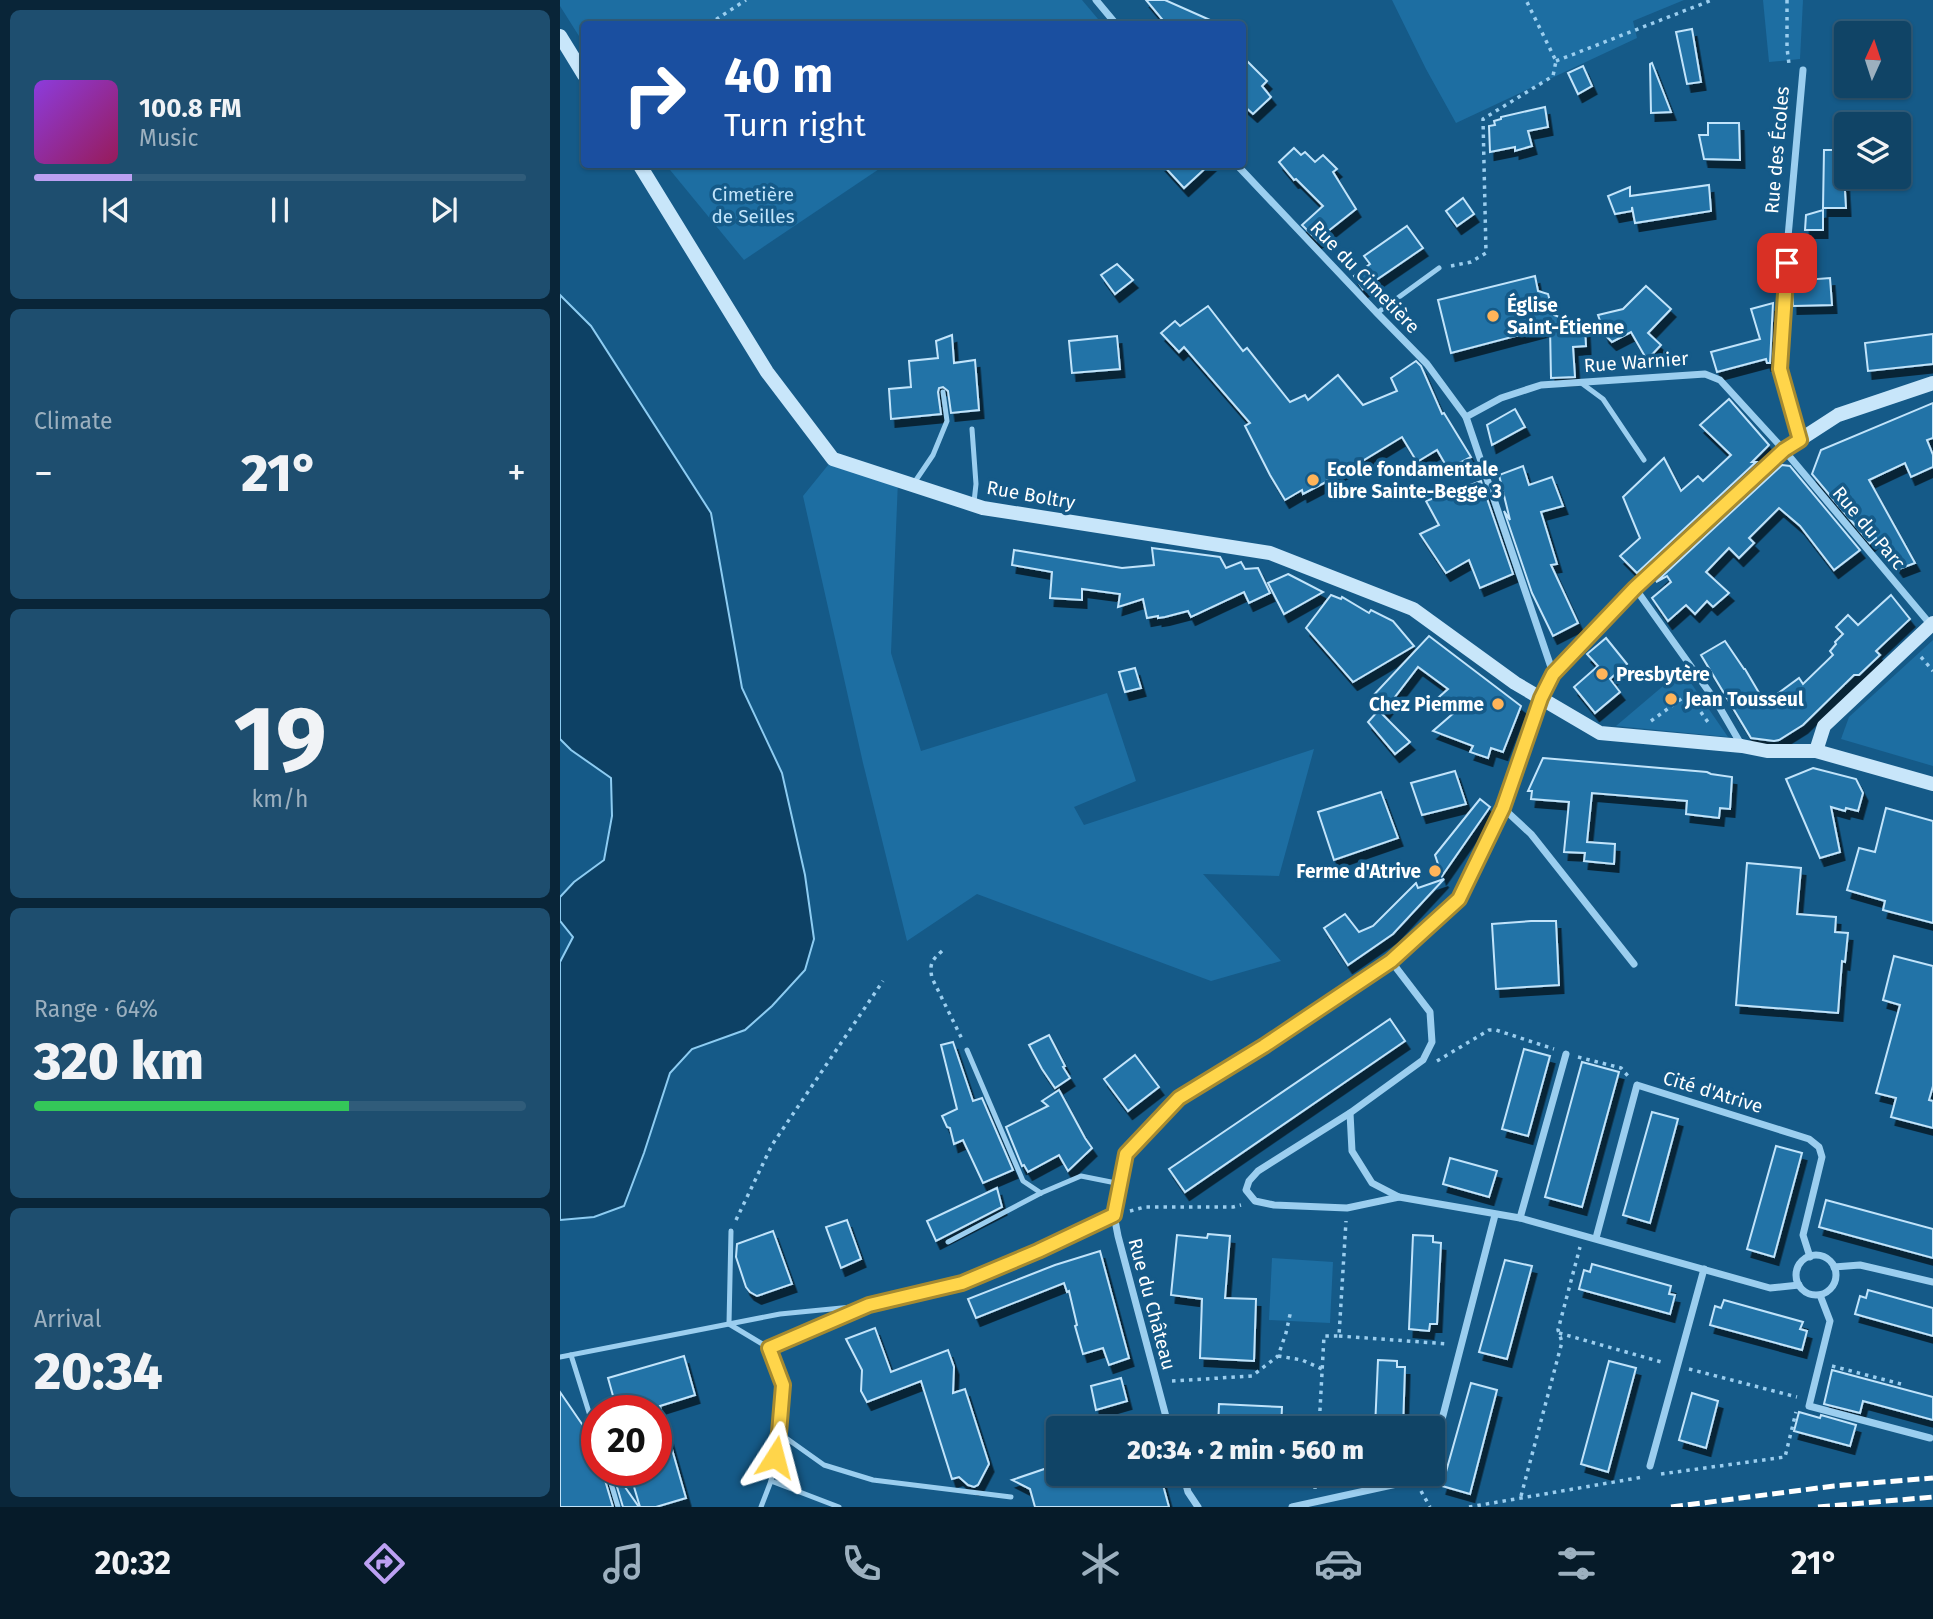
<!DOCTYPE html>
<meta charset="utf-8">
<style>
body{margin:0;font-family:"Fira Sans",sans-serif;background:#1e4e6f;color:#f1f3f6;height:100vh;display:flex;flex-direction:column;font-size:26px;white-space:nowrap}
*{box-sizing:border-box;margin:0}
p{font-size:23px;color:#9cb0bf}
.icon{flex:none;width:38px;height:38px;fill:none;stroke:currentColor;stroke-width:2;stroke-linecap:round;stroke-linejoin:round}
.map{position:relative;flex:1;overflow:hidden}
.sheet{display:flex;flex-direction:column;gap:10px;padding:10px;background:#092538;width:560px}
.sheet>*{flex:none}
.guide{position:absolute;left:21px;top:21px;width:665px;height:147px;border-radius:7px;box-shadow:0 2px 5px #0004,0 0 0 2px #305c7a;background:#1a4fa0;color:#fff;overflow:hidden}
.needle{width:46px;rotate:3deg}
.fabs{position:absolute;left:1274px;top:21px;display:grid;gap:14px}
.fabs a{display:grid;place-items:center;width:77px;height:77px;border-radius:7px;background:#104466;box-shadow:0 2px 5px #0004,0 0 0 2px #305c7a;font-size:35px}
.speed{position:absolute;left:21px;top:1395px;display:flex;gap:14px;font-size:35px;font-weight:700;text-align:center}
.speed>*{display:grid;place-content:center;width:91px;height:91px;border-radius:50%;background:#104466;box-shadow:0 2px 5px #0004,0 0 0 2px #305c7a;line-height:1}
.speed .limit{border:10px solid #d22;background:#fff;color:#111}
.pin{position:absolute;display:grid;place-items:center;width:60px;height:60px;color:#fff;margin:-30px;border-radius:14px;box-shadow:0 4px 10px #0006}
.me{position:absolute;width:77px;margin:-38px;rotate:9deg;stroke-linejoin:round;filter:drop-shadow(0 0 5px #0008)}
.turn{display:flex;align-items:center;gap:24px;height:147px;padding:0 28px;font-size:32px}
.turn .icon{width:91px;height:91px;stroke-width:2.5}
.turn b{display:block;font-size:49px;line-height:60px}
.big{font-size:52px;font-weight:800;line-height:1.1}
.sheet .card{flex:1;display:flex;flex-direction:column;justify-content:center;gap:10px;min-width:0;padding:0 24px;border-radius:10px;background:#1e4e6f}
.sheet .dial{align-items:center;gap:0}
.dial b{font-size:91px;line-height:1}
.song{display:flex;align-items:center;gap:21px}
.cover{width:84px;height:84px;border-radius:10px;background:linear-gradient(135deg,hsl(270 70% 55%),hsl(330 70% 35%))}
.played{height:7px;border-radius:4px;background:linear-gradient(90deg,#bca0f2 20%,#305c7a 20%)}
.keys{display:flex;justify-content:space-around;direction:ltr}
.heat{display:flex;justify-content:space-between;align-items:center;font-size:38px;direction:ltr}
.charge{height:10px;border-radius:5px;background:linear-gradient(90deg,#34c759 64%,#305c7a 0)}
.trip{position:absolute;left:486px;top:1416px;width:399px;height:70px;border-radius:7px;background:#104466;box-shadow:0 2px 5px #0004,0 0 0 2px #305c7a;font-weight:800;line-height:70px;text-align:center}
.tab-bar{display:flex;height:112px;justify-content:space-around;align-items:center;background:#061b29;color:#9cb0bf}
.tab-bar .icon{width:49px;height:49px}
.tab-bar .on{color:#bca0f2}
.tab-bar b{font-size:32px;color:#f1f3f6}
main{display:flex;flex:1;min-height:0}
.map>svg:first-child{display:block}
.green{fill:#1d6ea2}
.water{fill:#0d4165;stroke:#8dccf2;stroke-width:2}
.building{fill:#2373a7;stroke:#c1e4fb;stroke-width:2;filter:url(#shadow)}
.lines{fill:none;stroke-linecap:round;stroke-linejoin:round}
.path{stroke:#9bceef;stroke-width:3.5;stroke-dasharray:3.5 5;stroke-linecap:butt}
.lane{stroke:#9bceef;stroke-width:5}
.street{stroke:#9bceef;stroke-width:7}
.secondary{stroke:#c8e6fa;stroke-width:14}
.rail{stroke:#fff;stroke-width:5;stroke-dasharray:12 5;stroke-linecap:butt}
.route-casing{stroke:#a68a30;stroke-width:18}
.route{stroke:#ffd54a;stroke-width:12}
.poi-dot{fill:#ffb459;stroke:#155a88;stroke-width:2.5}
.labels{text-anchor:middle;dominant-baseline:central;stroke-width:7;stroke-linejoin:round;paint-order:stroke}
.street-label{font-size:19px;fill:#fff;stroke:#155a88}
.park-label{font-size:19px;fill:#c1e4fb;stroke:#155a88}
.poi-label{font-size:19px;font-weight:bold;fill:#fff;stroke:#155a88;text-anchor:start}
</style>
<main>
<section class="sheet">
<div class="card">
<div class="song"><i class="cover"></i><div><b>100.8 FM</b><p>Music</p></div></div>
<div class="played"></div>
<div class="keys"><svg class="icon" aria-label="previous" viewBox="0 0 24 24"><path d="M18 5L8 12l10 7zM5 5v14"/></svg><svg class="icon" aria-label="pause" viewBox="0 0 24 24"><path d="M8 5v14M16 5v14"/></svg><svg class="icon" aria-label="next" viewBox="0 0 24 24"><path d="M6 5l10 7-10 7zM19 5v14"/></svg></div>
</div>
<div class="card"><p>Climate</p>
<div class="heat"><a>−</a><b class="big">21°</b><a>+</a></div>
</div>
<div class="card dial"><b>19</b><p>km/h</p></div>
<div class="card"><p>Range · 64%</p><b class="big">320 km</b><div class="charge"></div></div>
<div class="card"><p>Arrival</p><b class="big">20:34</b></div>
</section>
<div class="map">
<svg width="1373" height="1507" viewBox="0 0 1373 1507">
<defs>
<filter id="shadow"><feDropShadow dx="4.5" dy="8" stdDeviation="0" flood-color="#0009"/></filter>
</defs>
<rect width="100%" height="100%" fill="#155a88"/>
<g class="green">
<polygon points="0,0 522,0 538,19 530,24 24,24 24,44 0,6"/>
<polygon points="832,0 1124,0 1073,21 1077,38 896,123 866,69"/>
<polygon points="1203,0 1243,0 1240,59 1209,62"/>
<polygon points="106,165 325,165 184,260"/>
<polygon points="273,459 338,480 331,653 361,751 547,693 576,781 514,807 524,825 754,749 719,876 643,874 721,961 651,981 417,894 347,941 303,763 243,496"/>
<polygon points="1373,640 1373,766 1281,739 1289,717"/>
<polygon points="1122,670 1168,737 1056,726"/>
<polygon points="712,1258 773,1262 770,1323 709,1320"/>
</g>
<polygon class="water" points="0,295 31,326 151,513 182,688 222,773 245,875 254,939 245,970 212,1006 185,1030 132,1049 110,1073 84,1153 64,1206 34,1217 0,1220 0,962 13,937 0,921 0,897 14,882 44,860 52,816 51,778 11,750 0,739"/>
<g class="building">
<polygon points="586,0 605,0 659,24 606,24"/>
<polygon points="1132,29 1141,82 1127,84 1116,32"/>
<polygon points="682,56 707,81 702,86 711,97 693,114 682,104"/>
<polygon points="1092,63 1111,112 1091,113 1090,64"/>
<polygon points="1023,66 1032,86 1018,94 1008,73"/>
<polygon points="985,107 988,127 968,131 972,146 955,151 955,147 930,152 929,126 935,125 934,121 941,119 941,117"/>
<polygon points="1148,123 1179,123 1180,160 1144,159 1139,135 1148,135"/>
<polygon points="734,148 741,155 745,152 755,162 763,155 777,169 773,172 796,209 757,240 742,225 763,206 736,179 734,180 719,162"/>
<polygon points="1264,150 1286,150 1286,174 1284,174 1286,208 1263,208"/>
<polygon points="602,164 650,164 624,188"/>
<polygon points="1149,185 1151,211 1075,223 1072,207 1072,211 1055,214 1048,196 1070,187 1070,196"/>
<polygon points="903,198 914,214 897,226 886,211"/>
<polygon points="1263,210 1263,230 1245,230 1246,215"/>
<polygon points="847,226 863,248 803,289 794,276 810,264 804,256"/>
<polygon points="557,264 573,280 555,294 541,275"/>
<polygon points="975,276 978,291 988,294 994,315 1025,327 1026,346 1013,347 1015,377 991,378 990,327 891,353 878,300"/>
<polygon points="1270,278 1272,305 1233,306 1232,281"/>
<polygon points="1086,286 1111,309 1088,333 1101,345 1087,360 1071,332 1052,342 1045,335 1038,315 1063,309"/>
<polygon points="1213,303 1210,363 1207,363 1206,359 1157,372 1151,352 1200,339 1191,309"/>
<polygon points="648,306 683,351 687,348 730,402 745,395 748,400 778,375 803,405 837,391 831,378 856,361 861,366 882,414 884,413 911,457 888,469 877,450 857,462 842,437 799,463 767,478 768,481 743,494 742,490 725,500 710,475 685,426 690,423 624,347 619,352 601,333 615,321 620,326"/>
<polygon points="1373,334 1373,364 1308,371 1305,343"/>
<polygon points="392,335 394,363 415,360 419,410 391,413 388,391 383,387 379,388 378,392 381,414 331,419 329,389 351,387 349,361 378,358 376,341"/>
<polygon points="557,336 560,369 512,373 509,341"/>
<polygon points="1169,399 1209,445 1192,462 1196,462 1077,573 1060,556 1080,538 1063,497 1104,458 1121,491 1138,476 1143,481 1171,455 1140,425"/>
<polygon points="1373,403 1373,438 1367,440 1373,455 1373,467 1351,477 1345,463 1309,480 1355,563 1339,569 1316,538 1310,543 1252,474 1261,450"/>
<polygon points="955,409 965,427 932,445 927,425"/>
<polygon points="1222,465 1230,466 1300,550 1274,570 1240,526 1219,508 1189,538 1194,543 1179,558 1169,548 1146,572 1169,593 1153,607 1147,601 1135,614 1126,605 1108,621 1092,598 1111,582 1107,576 1096,582"/>
<polygon points="963,466 969,485 992,477 1003,506 981,512 997,564 991,565 1018,623 993,636 972,593 944,511 950,520 939,475"/>
<polygon points="921,481 953,574 920,588 909,560 886,573 860,534 879,525 866,501"/>
<polygon points="592,548 660,557 666,568 681,562 685,569 698,568 710,593 689,603 684,592 631,617 628,611 605,617 598,618 598,616 587,618 583,599 558,607 560,594 522,589 522,600 490,598 492,572 452,565 454,550 562,568 594,565"/>
<polygon points="728,574 763,592 724,614 708,583"/>
<polygon points="771,595 781,599 782,597 809,613 811,610 833,621 854,646 793,682 746,628"/>
<polygon points="1331,595 1350,619 1316,651 1320,655 1299,675 1294,675 1243,725 1219,740 1214,741 1191,738 1141,655 1165,641 1184,669 1185,669 1205,703 1239,678 1243,684 1273,655 1270,651 1276,644 1275,642 1283,634 1276,627 1288,615 1298,625"/>
<polygon points="869,636 961,706 943,752 931,748 928,758 910,752 913,746 873,731 896,711 879,697 888,689 858,667 822,714 850,742 835,754 808,722 818,711 809,700"/>
<polygon points="1046,638 1067,664 1050,679 1060,692 1035,713 1014,687 1038,666 1027,654"/>
<polygon points="575,668 581,688 565,692 559,672"/>
<polygon points="983,758 1147,772 1151,774 1172,777 1170,809 1160,808 1159,818 1126,814 1127,801 1032,793 1027,842 1055,844 1054,864 1024,861 1025,853 1004,852 1009,802 971,799 972,791 968,791"/>
<polygon points="1253,768 1296,779 1303,793 1298,811 1286,808 1285,811 1271,807 1280,852 1260,858 1226,779"/>
<polygon points="895,771 906,804 862,815 851,783"/>
<polygon points="821,792 838,838 774,860 758,812"/>
<polygon points="920,799 930,807 882,876 875,855"/>
<polygon points="1326,808 1373,821 1373,923 1323,910 1325,901 1287,890 1299,848 1315,852"/>
<polygon points="1187,863 1241,868 1237,914 1276,917 1275,932 1288,933 1285,962 1282,961 1278,1013 1176,1005"/>
<polygon points="884,879 833,934 788,965 764,928 785,914 799,932 813,926 856,883 858,888"/>
<polygon points="971,921 996,921 999,985 936,989 932,924"/>
<polygon points="1334,956 1373,966 1373,1086 1369,1100 1373,1101 1373,1128 1331,1117 1336,1098 1316,1093 1340,1005 1323,1000"/>
<polygon points="830,1019 845,1041 625,1192 609,1169"/>
<polygon points="489,1035 505,1066 503,1067 510,1078 495,1088 482,1069 469,1045"/>
<polygon points="393,1042 413,1101 422,1098 453,1170 423,1183 403,1140 394,1144 390,1128 387,1127 382,1116 397,1109 381,1045"/>
<polygon points="964,1049 990,1056 968,1136 942,1129"/>
<polygon points="575,1055 599,1087 568,1111 544,1079"/>
<polygon points="1022,1062 1059,1072 1022,1207 985,1197"/>
<polygon points="499,1090 525,1138 532,1148 508,1171 499,1155 468,1172 464,1165 462,1166 446,1127 488,1106 482,1101"/>
<polygon points="1092,1112 1118,1119 1090,1223 1063,1215"/>
<polygon points="1216,1146 1242,1153 1214,1257 1187,1249"/>
<polygon points="890,1158 937,1171 929,1197 883,1184"/>
<polygon points="437,1188 442,1207 376,1241 367,1221"/>
<polygon points="1266,1200 1373,1229 1373,1258 1259,1227"/>
<polygon points="287,1220 301,1259 281,1268 266,1227"/>
<polygon points="213,1231 232,1284 197,1296 190,1292 186,1287 176,1257 177,1244"/>
<polygon points="648,1234 670,1236 665,1298 696,1299 694,1361 640,1358 642,1299 611,1295 617,1235 647,1238"/>
<polygon points="853,1235 873,1236 873,1242 881,1243 877,1324 870,1324 869,1331 849,1329"/>
<polygon points="540,1251 569,1358 549,1365 543,1348 523,1354 515,1326 517,1325 509,1291 507,1292 504,1283 416,1318 408,1299 495,1265"/>
<polygon points="945,1260 972,1266 947,1359 919,1352"/>
<polygon points="1032,1264 1111,1286 1109,1294 1115,1295 1110,1314 1019,1289 1024,1270 1030,1272"/>
<polygon points="1308,1290 1373,1308 1373,1336 1295,1314 1300,1296 1306,1298"/>
<polygon points="1164,1300 1243,1322 1240,1329 1247,1331 1242,1350 1150,1325 1155,1306 1161,1308"/>
<polygon points="315,1328 331,1372 388,1350 394,1367 393,1393 405,1389 429,1464 418,1485 414,1487 408,1485 399,1477 392,1479 361,1381 307,1402 301,1391 302,1370 286,1339"/>
<polygon points="124,1356 135,1395 100,1406 101,1410 57,1410 48,1378"/>
<polygon points="818,1360 837,1361 837,1367 845,1367 843,1428 815,1428"/>
<polygon points="1049,1361 1076,1368 1048,1472 1021,1464"/>
<polygon points="1272,1370 1373,1397 1373,1420 1303,1401 1300,1413 1264,1404"/>
<polygon points="561,1378 567,1401 536,1410 531,1386"/>
<polygon points="911,1383 937,1390 910,1494 882,1486"/>
<polygon points="0,1392 37,1446 37,1470 42,1470 53,1507 0,1507"/>
<polygon points="1132,1393 1158,1401 1146,1448 1119,1440"/>
<polygon points="659,1404 722,1407 721,1428 658,1428"/>
<polygon points="101,1411 126,1498 96,1507 80,1507 69,1470 96,1470 96,1412"/>
<polygon points="1239,1412 1260,1418 1261,1415 1296,1425 1290,1446 1234,1431"/>
<polygon points="499,1464 499,1474 600,1474 609,1507 475,1507 470,1489 452,1480"/>
<polygon points="52,1470 53,1470 79,1507 63,1507"/>
</g>
<g class="lines">
<g class="path">
<polyline points="1227,0 1227,48 1229,64"/>
<polyline points="149,24 186,0"/>
<polyline points="996,61 1152,0"/>
<polyline points="891,266 911,262 926,253 923,119 993,76 996,61 966,0"/>
<polyline points="1361,657 1373,671"/>
<polyline points="1091,721 1128,694 1150,725"/>
<path d="M382 951C372 960 369 964 372 978L402 1039"/>
<polyline points="1018,1057 1061,1068 1068,1076"/>
<polyline points="877,1061 929,1030 936,1030 994,1049"/>
<polyline points="570,1211 585,1207 673,1207 681,1205"/>
<polyline points="176,1220 212,1145 323,981"/>
<polyline points="999,1333 1105,1363"/>
<polyline points="779,1336 888,1344"/>
<polyline points="718,1356 742,1360 762,1369"/>
<polyline points="1272,1366 1341,1384"/>
<polyline points="1129,1369 1237,1397"/>
<polyline points="612,1381 692,1376 718,1356 726,1333 731,1310"/>
<polyline points="759,1428 764,1336 779,1336 786,1221"/>
<polyline points="1101,1474 1225,1457 1236,1412"/>
<polyline points="755,1489 756,1474"/>
<polyline points="861,1491 870,1507"/>
<polyline points="961,1496 1002,1342 998,1330 1020,1247"/>
<polyline points="909,1507 1083,1477"/>
</g>
<g class="lane">
<polyline points="817,313 879,268"/>
<polyline points="1020,382 1043,399 1084,460"/>
<polyline points="412,429 416,484 414,502"/>
<polyline points="354,483 373,455 387,421 383,392"/>
<polyline points="407,1050 463,1181 481,1193"/>
<polyline points="171,1231 169,1324 209,1348 223,1385 219,1433 211,1481 201,1507"/>
<polyline points="388,1242 481,1193 521,1176 561,1184"/>
<polyline points="11,1355 37,1438"/>
<polyline points="0,1357 220,1314 302,1306"/>
<polyline points="219,1433 264,1465 313,1480 451,1497"/>
<polyline points="47,1470 58,1507"/>
<polyline points="211,1481 279,1507"/>
</g>
<g class="street">
<polyline points="536,0 556,24"/>
<polyline points="676,164 817,313 867,364 906,417 993,673"/>
<polyline points="906,417 941,398 981,385 1145,374 1160,380 1224,450 1371,625"/>
<polyline points="1239,440 1220,369 1228,237 1243,70"/>
<polyline points="1075,588 1157,703 1182,746"/>
<polyline points="943,808 971,834 1074,964"/>
<polyline points="831,961 870,1012 872,1042 863,1060 790,1113 792,1151 812,1183 839,1197 960,1218 1210,1288 1239,1285"/>
<polyline points="790,1113 698,1171 689,1181 686,1190 695,1201 714,1205 787,1208 839,1197"/>
<polyline points="960,1218 1006,1054"/>
<polyline points="1036,1238 1077,1085 1249,1139 1259,1147 1262,1157 1243,1235 1250,1257"/>
<circle cx="1256" cy="1275" r="20"/>
<polyline points="1274,1267 1300,1265 1373,1282"/>
<polyline points="1260,1295 1270,1321 1249,1406 1370,1438"/>
<polyline points="209,1348 309,1305 402,1283 478,1251 554,1215"/>
<polyline points="609,1428 558,1236 554,1215 566,1154 619,1098 704,1047 831,961 899,899 943,808 981,699"/>
<polyline points="873,1454 935,1215"/>
<polyline points="1090,1466 1144,1269"/>
<polyline points="623,1474 628,1492 638,1507"/>
<polyline points="732,1507 855,1480 862,1474"/>
</g>
<g class="secondary">
<polyline points="0,36 24,75"/>
<polyline points="79,164 207,372 273,459 423,508 710,553 853,609 955,683 1040,733 1182,746 1207,751 1256,751 1373,784"/>
<polyline points="981,699 993,674 1075,588 1224,450 1278,415 1373,383"/>
<polyline points="1256,751 1264,726 1373,623"/>
</g>
<g class="rail">
<polyline points="1111,1507 1274,1486 1373,1478"/>
<polyline points="1258,1507 1373,1497"/>
</g>
</g>
<g class="lines">
<g class="route-casing">
<polyline id="route" points="215,1457 219,1433 223,1385 209,1348 309,1305 402,1283 478,1251 554,1215 566,1154 619,1098 704,1046 831,961 899,899 943,808 981,698 993,674 1075,588 1224,450 1240,440 1220,369 1227,263"/>
</g>
<use href="#route" class="route"/>
</g>
<g class="poi-dot">
<circle cx="933" cy="316" r="7"/>
<circle cx="753" cy="480" r="7"/>
<circle cx="1042" cy="674" r="7"/>
<circle cx="1111" cy="699" r="7"/>
<circle cx="938" cy="704" r="7"/>
<circle cx="875" cy="871" r="7"/>
</g>
<g class="labels">
<g class="street-label">
<text transform="translate(1217 150) rotate(-85)">Rue des Écoles</text>
<text transform="translate(805 277) rotate(46)">Rue du Cimetière</text>
<text transform="translate(1076 362) rotate(-4)">Rue Warnier</text>
<text transform="translate(471 495) rotate(10)">Rue Boltry</text>
<text transform="translate(1309 528) rotate(50)">Rue du Parc</text>
<text transform="translate(1153 1092) rotate(17)">Cité d'Atrive</text>
<text transform="translate(592 1304) rotate(75)">Rue du Château</text>
</g>
<g class="park-label">
<text x="193" y="194">Cimetière<tspan x="193" dy="22">de Seilles</tspan></text>
</g>
<g class="poi-label">
<text x="947" y="305">Église<tspan x="947" dy="22">Saint-Étienne</tspan></text>
<text x="767" y="469">Ecole fondamentale<tspan x="767" dy="22">libre Sainte-Begge 3</tspan></text>
<text x="1056" y="674">Presbytère</text>
<text x="1125" y="699">Jean Tousseul</text>
<text x="924" y="704" text-anchor="end">Chez Piemme</text>
<text x="861" y="871" text-anchor="end">Ferme d'Atrive</text>
</g>
</g>
</svg>
<div class="fabs">
<a><svg class="needle" viewBox="-14 -14 28 28"><path d="M0-13l5 13h-10z" fill="#e53935"/><path d="M0 13l5-13h-10z" fill="#9cb0bf"/></svg></a>
<a><svg class="icon" aria-label="layers" viewBox="0 0 24 24"><path d="M12 4l9 5-9 5-9-5zM3 14l9 5 9-5"/></svg></a>
</div>
<div class="speed"><div class="limit">20</div></div>
<div class="pin" style="left:1227px;top:263px;background:#d93025"><svg class="icon" aria-label="arrive" viewBox="0 0 24 24"><path d="M6 21V4h12l-3 4 3 4H6"/></svg></div>
<svg class="me" style="left:215px;top:1457px" viewBox="-20 -20 40 40"><path d="M0-17L14 15 0 8-14 15z" fill="#ffd54a" stroke="#fff" stroke-width="4"/></svg>
<div class="trip">20:34 · 2 min · 560 m</div>
<div class="guide">
<div class="turn"><svg class="icon" aria-label="right" viewBox="0 0 24 24"><path d="M7 20v-9h11M14 6l5 5-5 5"/></svg><div><b>40 m</b>Turn right</div></div>
</div>
</div>
</main>
<nav class="tab-bar">
<b>20:32</b>
<svg class="icon on" aria-label="directions" viewBox="0 0 24 24"><path d="M12 3l9 9-9 9-9-9zM9 14v-3h6M13 9l2 2-2 2"/></svg>
<svg class="icon" aria-label="music" viewBox="0 0 24 24"><path d="M9 18V5l10-2v13"/><circle cx="6" cy="18" r="3"/><circle cx="16" cy="16" r="3"/></svg>
<svg class="icon" aria-label="phone" viewBox="0 0 24 24"><path d="M5 4h4l2 5-3 2q2 4 5 5l2-3 5 2v4C11 20 4 13 5 4z"/></svg>
<svg class="icon" aria-label="climate" viewBox="0 0 24 24"><path d="M12 3v18M4 7l16 10M4 17L20 7"/></svg>
<svg class="icon" aria-label="car" viewBox="0 0 24 24"><path d="M5 17H2v-5l4-1 3-4h7l3 4 3 1v5h-3M9 17h6M6 11h13"/><circle cx="7" cy="17" r="2"/><circle cx="17" cy="17" r="2"/></svg>
<svg class="icon" aria-label="filters" viewBox="0 0 24 24"><path d="M4 7h16M4 17h16"/><circle cx="9" cy="7" r="2"/><circle cx="15" cy="17" r="2"/></svg>
<b>21°</b>
</nav>
